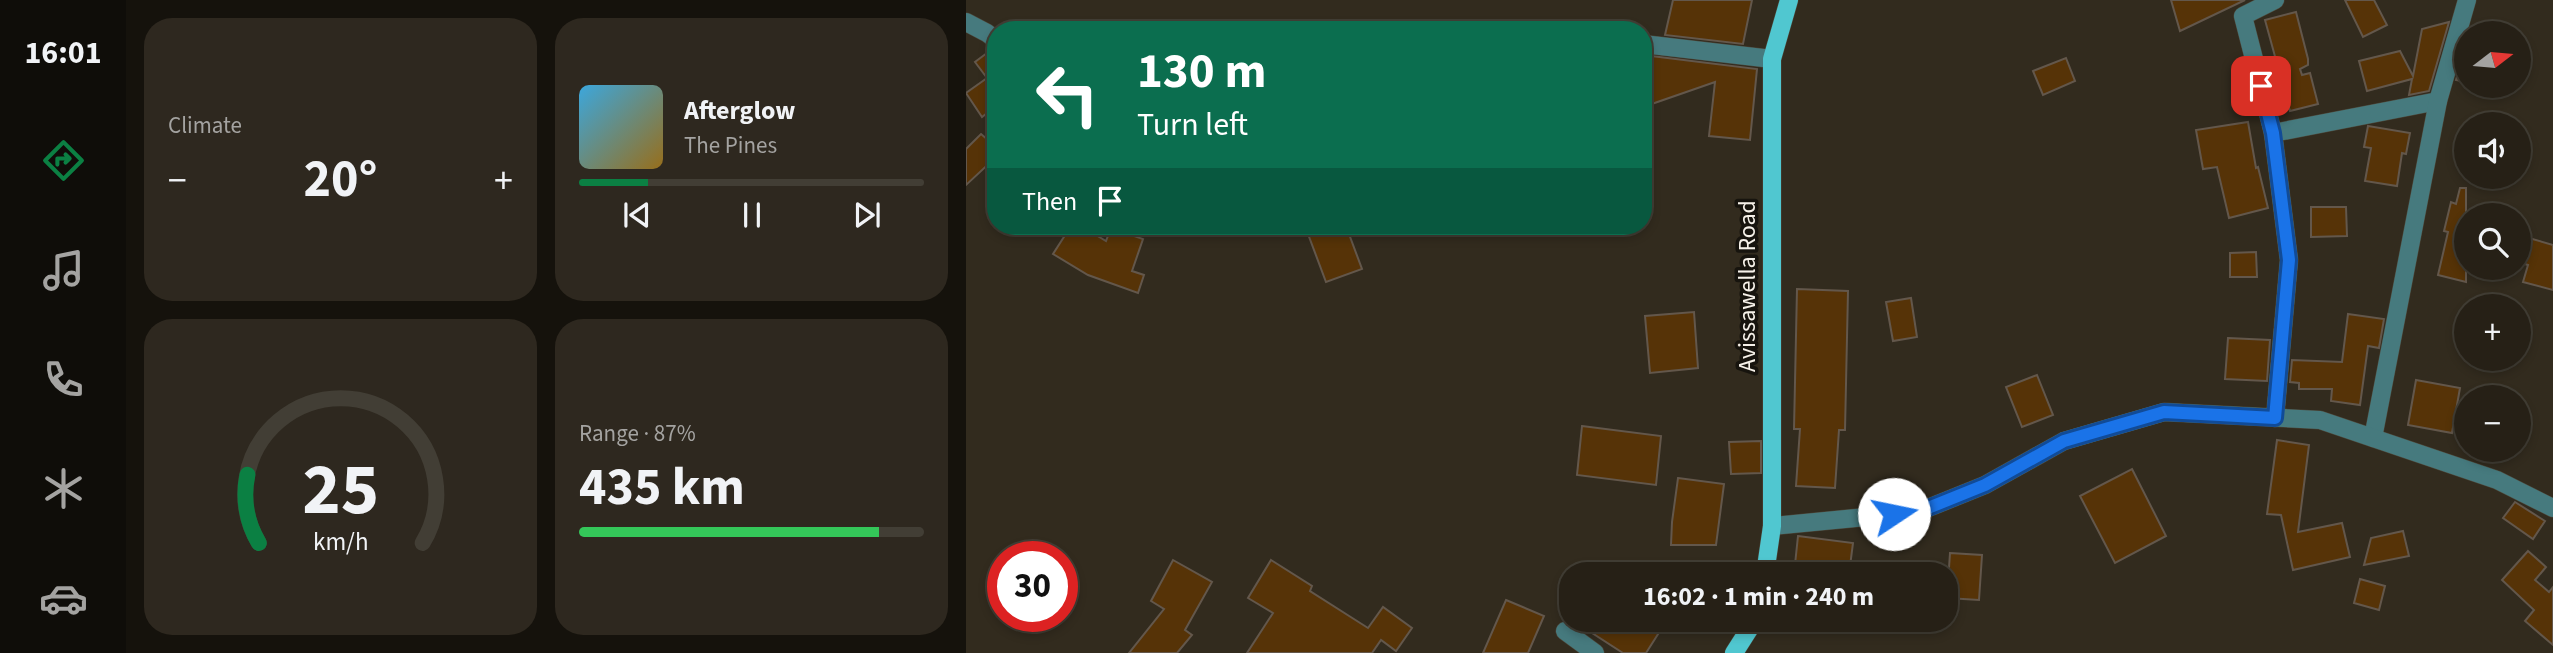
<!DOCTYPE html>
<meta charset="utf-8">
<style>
body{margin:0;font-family:"Source Sans 3",sans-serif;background:#2e281f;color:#f1f3f6;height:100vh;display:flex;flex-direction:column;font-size:26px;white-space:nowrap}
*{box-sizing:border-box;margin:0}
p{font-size:23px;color:#a4a3a1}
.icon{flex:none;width:38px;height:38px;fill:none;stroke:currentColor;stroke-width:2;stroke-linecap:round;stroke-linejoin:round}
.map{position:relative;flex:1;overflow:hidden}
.panel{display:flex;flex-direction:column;gap:18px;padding:18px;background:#15120c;width:840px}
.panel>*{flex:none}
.banner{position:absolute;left:21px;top:21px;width:665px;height:214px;border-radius:28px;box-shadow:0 4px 10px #0003,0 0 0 2px #423e35;background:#0b6e4f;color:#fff;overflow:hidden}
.needle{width:46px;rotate:74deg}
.fabs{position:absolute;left:1488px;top:21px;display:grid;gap:14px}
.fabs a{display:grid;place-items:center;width:77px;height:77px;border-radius:50%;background:#262016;box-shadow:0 4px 10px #0003,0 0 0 2px #423e35;font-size:35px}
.speed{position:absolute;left:21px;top:541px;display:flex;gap:14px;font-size:35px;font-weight:700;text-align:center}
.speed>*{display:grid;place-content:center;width:91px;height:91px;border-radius:50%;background:#262016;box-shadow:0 4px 10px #0003,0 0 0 2px #423e35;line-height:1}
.speed .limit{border:10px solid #d22;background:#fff;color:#111}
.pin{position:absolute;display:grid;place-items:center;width:60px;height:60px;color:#fff;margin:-30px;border-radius:14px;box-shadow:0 4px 10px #0006}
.me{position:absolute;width:77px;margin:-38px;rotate:79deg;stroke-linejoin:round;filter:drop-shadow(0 0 5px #0008)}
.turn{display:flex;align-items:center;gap:24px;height:147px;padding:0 35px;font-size:32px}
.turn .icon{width:91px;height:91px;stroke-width:2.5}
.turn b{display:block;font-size:49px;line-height:60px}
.then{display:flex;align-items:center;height:66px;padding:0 35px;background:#0003;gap:14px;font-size:26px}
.big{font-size:52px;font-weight:700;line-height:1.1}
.panel .card{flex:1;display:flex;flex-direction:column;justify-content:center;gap:10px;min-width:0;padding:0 24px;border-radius:28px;background:#2e281f}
.panel .dial{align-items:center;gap:0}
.dial svg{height:182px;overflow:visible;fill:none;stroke:#423e35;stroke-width:7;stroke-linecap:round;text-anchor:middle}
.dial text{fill:#f1f3f6;stroke:none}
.song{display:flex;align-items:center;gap:21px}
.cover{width:84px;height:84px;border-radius:10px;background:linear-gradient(135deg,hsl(200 70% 55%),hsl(40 70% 35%))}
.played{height:7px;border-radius:4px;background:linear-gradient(90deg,#0b8043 20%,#423e35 20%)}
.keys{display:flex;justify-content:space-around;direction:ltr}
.heat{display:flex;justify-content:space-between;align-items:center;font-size:38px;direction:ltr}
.charge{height:10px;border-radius:5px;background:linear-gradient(90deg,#34c759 87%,#423e35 0)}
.panel .tiles{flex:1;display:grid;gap:18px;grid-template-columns:repeat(2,1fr)}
.trip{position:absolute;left:593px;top:562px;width:399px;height:70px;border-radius:28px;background:#262016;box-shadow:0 4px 10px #0003,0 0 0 2px #423e35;font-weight:700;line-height:70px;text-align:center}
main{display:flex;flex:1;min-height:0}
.dock{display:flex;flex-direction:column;width:126px;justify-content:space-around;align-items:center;background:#0f0d09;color:#a4a3a1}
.dock .icon{width:49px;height:49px}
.dock .active{color:#0b8043}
.dock b{font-size:32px;color:#f1f3f6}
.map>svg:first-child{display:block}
.building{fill:#563307;stroke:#63574b;stroke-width:2}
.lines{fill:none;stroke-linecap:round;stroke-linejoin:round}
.street-casing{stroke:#4d473a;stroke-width:19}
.primary-casing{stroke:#4d473a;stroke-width:19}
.street{stroke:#467a7e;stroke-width:18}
.primary{stroke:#50c7d0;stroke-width:18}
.route-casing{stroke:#114b97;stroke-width:18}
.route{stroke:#1a73e8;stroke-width:12}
.labels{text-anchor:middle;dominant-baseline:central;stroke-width:7;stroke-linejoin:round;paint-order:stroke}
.street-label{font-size:24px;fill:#f6f1e9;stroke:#17140e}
</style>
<main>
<nav class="dock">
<b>16:01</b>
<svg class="icon active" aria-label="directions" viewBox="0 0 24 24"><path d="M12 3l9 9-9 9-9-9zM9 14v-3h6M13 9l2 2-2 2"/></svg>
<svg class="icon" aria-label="music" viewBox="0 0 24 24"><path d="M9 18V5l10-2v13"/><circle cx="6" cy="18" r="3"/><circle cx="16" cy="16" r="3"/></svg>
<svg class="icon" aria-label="phone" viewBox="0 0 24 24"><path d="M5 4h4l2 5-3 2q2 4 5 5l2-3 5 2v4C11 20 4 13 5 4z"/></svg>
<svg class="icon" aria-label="climate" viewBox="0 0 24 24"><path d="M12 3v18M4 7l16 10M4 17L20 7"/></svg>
<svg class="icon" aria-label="car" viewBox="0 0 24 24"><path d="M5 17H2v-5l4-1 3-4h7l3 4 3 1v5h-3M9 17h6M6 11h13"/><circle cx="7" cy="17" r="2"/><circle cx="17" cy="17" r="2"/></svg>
</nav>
<section class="panel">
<div class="tiles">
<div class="card"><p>Climate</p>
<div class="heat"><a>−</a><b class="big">20°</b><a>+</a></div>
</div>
<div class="card">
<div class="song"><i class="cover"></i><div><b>Afterglow</b><p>The Pines</p></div></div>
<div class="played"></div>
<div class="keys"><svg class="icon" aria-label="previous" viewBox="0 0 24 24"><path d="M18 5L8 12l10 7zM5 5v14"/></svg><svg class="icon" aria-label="pause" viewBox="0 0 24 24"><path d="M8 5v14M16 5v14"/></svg><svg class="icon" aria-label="next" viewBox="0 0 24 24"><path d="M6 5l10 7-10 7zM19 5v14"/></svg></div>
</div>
<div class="card dial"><svg viewBox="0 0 100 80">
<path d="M14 69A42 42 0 1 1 86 69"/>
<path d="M14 69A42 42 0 0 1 9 39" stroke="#0b8043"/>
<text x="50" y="56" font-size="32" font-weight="700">25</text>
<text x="50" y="72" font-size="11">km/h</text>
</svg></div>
<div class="card"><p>Range · 87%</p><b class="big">435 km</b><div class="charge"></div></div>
</div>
</section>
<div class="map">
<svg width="1587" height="653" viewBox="0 0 1587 653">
<rect width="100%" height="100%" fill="#322b1e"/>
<g class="building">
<polygon points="707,0 786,0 777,44 699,35"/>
<polygon points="1205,0 1279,0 1214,31"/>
<polygon points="1379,0 1408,0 1421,25 1397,37"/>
<polygon points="1330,12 1342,59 1342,65 1334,69 1336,75 1344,73 1352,104 1324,111 1299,20"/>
<polygon points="1483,22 1463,91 1443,95 1446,79 1401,91 1393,61 1434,51 1447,76 1456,29"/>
<polygon points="1500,46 1500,82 1490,80"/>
<polygon points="25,50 30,51 30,106 16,117 0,93 21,78 9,62"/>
<polygon points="677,55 791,69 784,140 743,136 749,82 677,107"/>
<polygon points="1100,58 1109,81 1077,95 1067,71"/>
<polygon points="1282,122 1290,168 1292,167 1302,208 1263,218 1251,167 1237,169 1230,130"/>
<polygon points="1402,126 1444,133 1440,154 1436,153 1431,186 1399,181 1405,148 1398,147"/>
<polygon points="15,134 30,147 30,157 0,185 0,149"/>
<polygon points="1494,188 1500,188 1500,282 1472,275 1482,232 1478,231 1485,202 1490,204"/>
<polygon points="1345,207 1380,207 1381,236 1345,237"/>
<polygon points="105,226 115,226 140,241 145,228 177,239 166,271 178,275 172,293 122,275 87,254"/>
<polygon points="339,226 380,226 396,269 360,282"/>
<polygon points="1556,236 1587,245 1587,290 1557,282 1562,265 1552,262"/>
<polygon points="1290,252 1291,277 1264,277 1264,253"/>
<polygon points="831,289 882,291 879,430 873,430 869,488 830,486 834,429 828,429"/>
<polygon points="945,298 951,337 927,341 920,302"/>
<polygon points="728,312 732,368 684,373 679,316"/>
<polygon points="1382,314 1418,319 1413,348 1402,346 1394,405 1365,401 1366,389 1333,389 1333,383 1324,382 1326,360 1376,362"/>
<polygon points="1262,338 1304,340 1301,381 1259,379"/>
<polygon points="1071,375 1087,415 1056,427 1040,387"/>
<polygon points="1450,380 1494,388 1486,433 1442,425"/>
<polygon points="616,426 695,436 690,485 611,475"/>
<polygon points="1311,440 1343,445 1332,532 1376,523 1384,557 1327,570 1315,515 1301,514"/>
<polygon points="795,441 795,473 765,474 763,442"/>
<polygon points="1166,469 1200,536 1149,563 1114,496"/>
<polygon points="712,478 758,484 750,545 705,545 706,522"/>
<polygon points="1549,502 1579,521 1567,539 1537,518"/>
<polygon points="1437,531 1443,556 1398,565 1405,538"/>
<polygon points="832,536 887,543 883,574 828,574"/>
<polygon points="1562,551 1580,567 1569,580 1583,592 1587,587 1587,645 1559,621 1568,610 1536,580"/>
<polygon points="984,553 1016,555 1013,600 981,598"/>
<polygon points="207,560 246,582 219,630 226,635 211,653 163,653 198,609 185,601"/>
<polygon points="305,560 346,586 344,591 402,628 417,607 446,628 430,651 415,640 406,653 281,653 307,613 282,598"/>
<polygon points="1394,579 1419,586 1413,610 1388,603"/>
<polygon points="540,600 578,616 562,653 517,653"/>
<polygon points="606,620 701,620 680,653 657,653"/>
</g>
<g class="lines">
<g class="street-casing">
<g id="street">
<polyline points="1309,0 1277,16 1307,133 1472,101"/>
<polyline points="0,22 21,33 30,40"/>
<polyline points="677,44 806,59"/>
<polyline points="1307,133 1323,260 1309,418"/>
<polyline points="1407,438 1472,101 1501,0"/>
<polyline points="806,526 952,512 1019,485 1098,441 1198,412 1354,420 1531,480 1587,508"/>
<polyline points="599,631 629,653"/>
</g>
</g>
<g class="primary-casing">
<g id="primary">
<polyline points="799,574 806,526 806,59 823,0"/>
<polyline points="768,653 789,620"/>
</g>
</g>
<use href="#street" class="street"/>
<use href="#primary" class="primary"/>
</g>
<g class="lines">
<g class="route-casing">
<polyline id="route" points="928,514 952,512 1019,485 1098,441 1198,412 1309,418 1323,260 1307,133 1295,86"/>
</g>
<use href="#route" class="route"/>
</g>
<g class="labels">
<g class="street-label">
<text transform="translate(781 286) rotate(-90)">Avissawella Road</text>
</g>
</g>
</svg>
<div class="fabs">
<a><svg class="needle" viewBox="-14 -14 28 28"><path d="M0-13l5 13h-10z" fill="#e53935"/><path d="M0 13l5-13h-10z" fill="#a4a3a1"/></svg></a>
<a><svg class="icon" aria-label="sound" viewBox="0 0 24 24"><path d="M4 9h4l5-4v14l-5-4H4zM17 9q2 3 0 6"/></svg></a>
<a><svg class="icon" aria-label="search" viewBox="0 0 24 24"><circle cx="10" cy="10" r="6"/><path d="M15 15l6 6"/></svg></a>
<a>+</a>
<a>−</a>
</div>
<div class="speed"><div class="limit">30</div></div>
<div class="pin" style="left:1295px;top:86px;background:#d93025"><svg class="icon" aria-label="arrive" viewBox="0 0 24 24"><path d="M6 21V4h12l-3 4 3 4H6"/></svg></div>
<svg class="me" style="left:928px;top:514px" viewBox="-20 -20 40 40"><circle r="19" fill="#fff"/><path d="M0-13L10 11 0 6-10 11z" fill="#1a73e8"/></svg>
<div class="trip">16:02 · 1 min · 240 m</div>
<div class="banner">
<div class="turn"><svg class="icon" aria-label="left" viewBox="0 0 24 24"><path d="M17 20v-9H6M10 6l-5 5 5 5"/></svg><div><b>130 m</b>Turn left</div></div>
<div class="then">Then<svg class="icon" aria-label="arrive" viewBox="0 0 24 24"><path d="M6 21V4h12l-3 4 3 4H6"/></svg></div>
</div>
</div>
</main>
